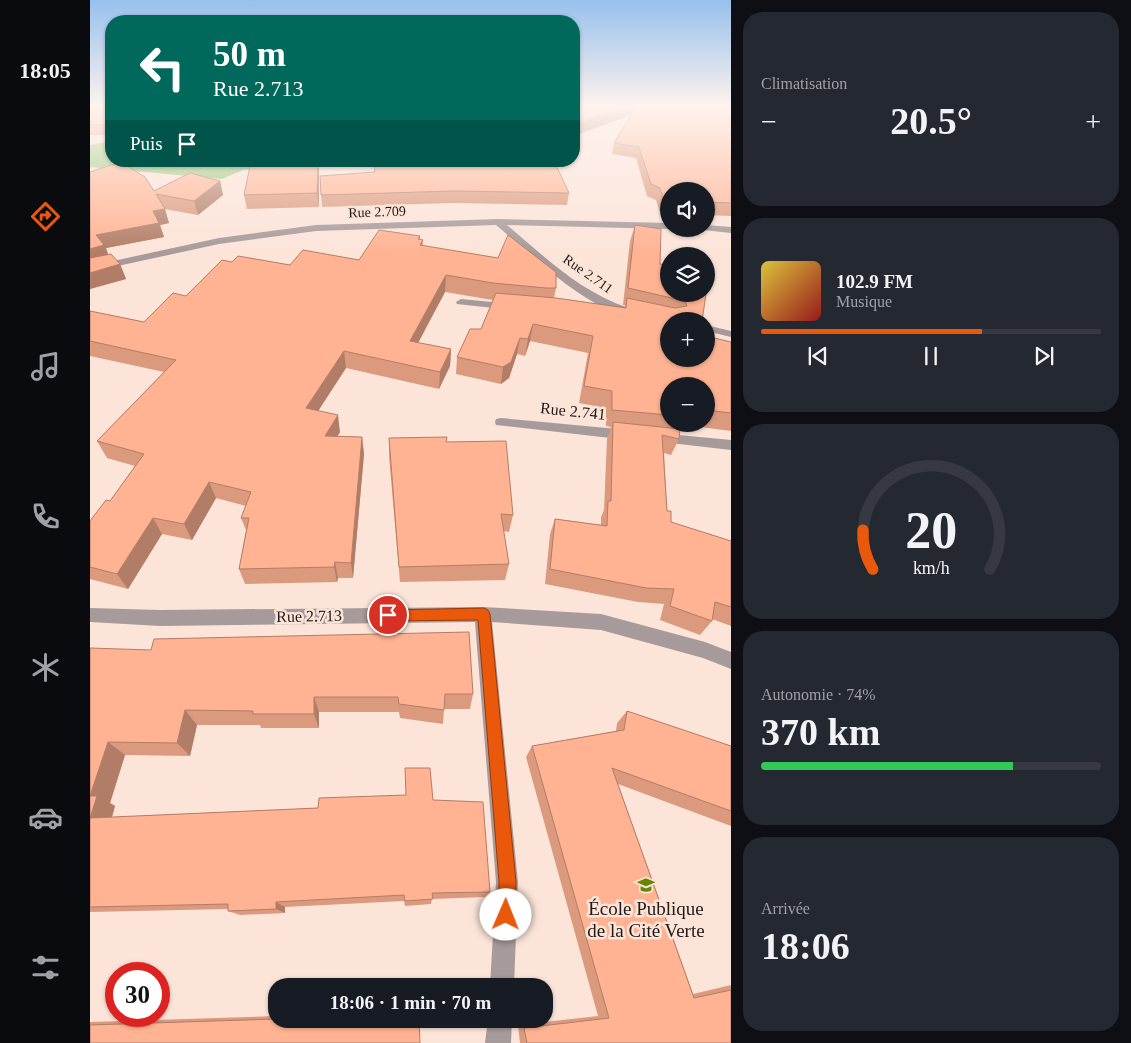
<!DOCTYPE html>
<html lang="fr">
<meta charset="utf-8">
<style>
body{margin:0;font-family:Georgia,serif;background:#242831;color:#f1f3f6;height:100vh;display:flex;flex-direction:column;font-size:19px;white-space:nowrap}
*{box-sizing:border-box;margin:0}
p{font-size:16px;color:#9ea1a6}
.icon{flex:none;width:28px;height:28px;fill:none;stroke:currentColor;stroke-width:2;stroke-linecap:round;stroke-linejoin:round}
.map{position:relative;flex:1;overflow:hidden}
.panel{display:flex;flex-direction:column;gap:12px;padding:12px;background:#0d0f14;width:400px}
.panel>*{flex:none}
.hud{position:absolute;left:15px;top:15px;width:475px;height:152px;border-radius:20px;box-shadow:0 1px 4px #0004;background:#00695c;color:#fff;overflow:hidden}
.buttons{position:absolute;left:570px;top:182px;display:grid;gap:10px}
.buttons a{display:grid;place-items:center;width:55px;height:55px;border-radius:50%;background:#171b24;box-shadow:0 1px 4px #0004;font-size:25px}
.speed{position:absolute;left:15px;top:962px;display:flex;gap:10px;font-size:25px;font-weight:700;text-align:center}
.speed>*{display:grid;place-content:center;width:65px;height:65px;border-radius:50%;background:#171b24;box-shadow:0 1px 4px #0004;line-height:1}
.speed .limit{border:8px solid #d22;background:#fff;color:#111}
.pin{position:absolute;display:grid;place-items:center;width:42px;height:42px;color:#fff;margin:-21px;border:2px solid #fff;border-radius:50%;box-shadow:0 1px 5px #0007}
.me{position:absolute;width:55px;margin:-28px;rotate:1deg;stroke-linejoin:round;filter:drop-shadow(0 0 4px #0008)}
.turn{display:flex;align-items:center;gap:18px;height:105px;padding:0 25px;font-size:22px}
.turn .icon{width:65px;height:65px;stroke-width:2.5}
.turn b{display:block;font-size:35px;line-height:42px}
.then{display:flex;align-items:center;height:48px;padding:0 25px;background:#0003;gap:10px;font-size:19px}
.big{font-size:38px;font-weight:700;line-height:1.1}
.panel .widget{flex:1;display:flex;flex-direction:column;justify-content:center;gap:8px;min-width:0;padding:0 18px;border-radius:20px;background:#242831}
.panel .dial{align-items:center;gap:0}
.dial svg{height:130px;overflow:visible;fill:none;stroke:#363941;stroke-width:7;stroke-linecap:round;text-anchor:middle}
.dial text{fill:#f1f3f6;stroke:none}
.song{display:flex;align-items:center;gap:15px}
.cover{width:60px;height:60px;border-radius:8px;background:linear-gradient(135deg,hsl(50 70% 55%),hsl(0 70% 35%))}
.played{height:5px;border-radius:2px;background:linear-gradient(90deg,#ea580c 65%,#363941 65%)}
.keys{display:flex;justify-content:space-around;direction:ltr}
.heat{display:flex;justify-content:space-between;align-items:center;font-size:28px;direction:ltr}
.charge{height:8px;border-radius:4px;background:linear-gradient(90deg,#34c759 74%,#363941 0)}
.trip{position:absolute;left:178px;top:978px;width:285px;height:50px;border-radius:20px;background:#171b24;box-shadow:0 1px 4px #0004;font-weight:700;line-height:50px;text-align:center}
main{display:flex;flex:1;min-height:0}
.dock{display:flex;flex-direction:column;width:90px;justify-content:space-around;align-items:center;background:#090b0e;color:#9ea1a6}
.dock .icon{width:35px;height:35px}
.dock .active{color:#ea580c}
.dock b{font-size:22px;color:#f1f3f6}
.map>svg:first-child{display:block}
.forest{fill:#95c875}
.lines{fill:none;stroke-linecap:round;stroke-linejoin:round}
.street{fill:#a69a9a;fill-rule:evenodd}
.wall{fill:#db9a7e;fill-rule:evenodd}
.shaded-wall{fill:#b27d67}
.building{fill:#ffb393;stroke:#b27d67}
.route{fill:#ea580c;stroke:#983908}
.labels{text-anchor:middle;dominant-baseline:central;stroke-width:5;stroke-linejoin:round;paint-order:stroke}
.far-street-label{font-size:14px;fill:#211915;stroke:#fce4d9}
.street-label{font-size:16px;fill:#211915;stroke:#fce4d9}
.near-poi-label{font-size:19px;fill:#211915;stroke:#fce4d9}
</style>
<main>
<nav class="dock">
<b>18:05</b>
<svg class="icon active" aria-label="directions" viewBox="0 0 24 24"><path d="M12 3l9 9-9 9-9-9zM9 14v-3h6M13 9l2 2-2 2"/></svg>
<svg class="icon" aria-label="music" viewBox="0 0 24 24"><path d="M9 18V5l10-2v13"/><circle cx="6" cy="18" r="3"/><circle cx="16" cy="16" r="3"/></svg>
<svg class="icon" aria-label="phone" viewBox="0 0 24 24"><path d="M5 4h4l2 5-3 2q2 4 5 5l2-3 5 2v4C11 20 4 13 5 4z"/></svg>
<svg class="icon" aria-label="climate" viewBox="0 0 24 24"><path d="M12 3v18M4 7l16 10M4 17L20 7"/></svg>
<svg class="icon" aria-label="car" viewBox="0 0 24 24"><path d="M5 17H2v-5l4-1 3-4h7l3 4 3 1v5h-3M9 17h6M6 11h13"/><circle cx="7" cy="17" r="2"/><circle cx="17" cy="17" r="2"/></svg>
<svg class="icon" aria-label="filters" viewBox="0 0 24 24"><path d="M4 7h16M4 17h16"/><circle cx="9" cy="7" r="2"/><circle cx="15" cy="17" r="2"/></svg>
</nav>
<div class="map">
<svg width="641" height="1043" viewBox="0 0 641 1043">
<rect width="100%" height="100%" fill="#fce4d9"/>
<polygon class="forest" points="21,141 21,161 250,161 153,170 132,179 0,167 0,145"/>
<g class="lines">
<g class="street">
<path d="M408 219 579 223V229L417 225C455 257 490 292 539 308V312C507 320 430 245 406 225L226 231 129 244 0 272V266L129 238 226 225Z"/>
<polygon points="616,225 641,227 641,233 613,230 616,229"/>
<polygon points="371,299 422,304 427,307 422,310 367,304 366,302"/>
<polygon points="616,325 641,331 641,337 616,331"/>
<polygon points="411,418 538,430 545,435 538,440 406,425 405,422 406,419"/>
<polygon points="568,433 641,440 641,450 563,441 561,438"/>
<polygon points="393,607 511,614 615,642 641,652 641,669 613,658 511,630 402,622 428,882 424,986 400,986 406,882 385,622 70,626 0,622 0,608 70,610"/>
<polygon points="398,1019 422,1019 421,1043 395,1043"/>
</g>
</g>
<g class="wall">
<rect x="0" y="107" width="21" height="28"/>
<polygon points="484,107 641,107 641,216 616,215 616,191 579,191 579,213 570,213 566,200 557,196 546,158 522,154 524,143 542,115 486,135 484,134"/>
<polygon points="161,161 228,161 229,172 229,207 157,209 154,195"/>
<polygon points="0,172 64,191 130,181 133,195 108,215 74,209 79,223 70,225 74,237 16,248 18,254 30,264 36,279 0,289"/>
<polygon points="285,172 479,193 477,205 363,203 232,207 231,195"/>
<path d="M545 225 570 264 616 294 579 359 641 342V431L587 424 585 428 589 439 581 455 574 453 577 511 581 522 641 541V626L622 619V621L610 635 570 620 574 604 548 602 455 584 460 534 465 519 511 525V517L514 510 517 439 521 427 516 426V408L489 403 498 353 440 341 435 356 427 354 419 378 411 384 366 374 367 357 391 329 403 300 355 292 328 343 361 349 360 366 349 389 256 368 228 411 250 432 247 437H272L274 454 263 578H248L247 582 155 584 149 569 156 530 151 518 156 506 126 498 102 540 72 534 38 589 0 579V521L20 501 45 466 17 458 7 441 74 372 0 356V311L54 322 96 296 142 262 200 265 269 260 330 236V239L333 240V246L466 288 464 298 534 308 535 305H533L540 241ZM579 386H616V424H579Z"/>
<polygon points="299,438 357,442 423,515 419,532 413,531 419,564 415,580 310,582 299,456"/>
<polygon points="0,648 383,694 380,709 354,709 353,724 310,718 309,712 229,712 229,728 171,728 170,725 107,725 100,756 35,755 20,803 25,806 22,817 228,808 343,800 400,892 395,897 342,899 341,904 315,906 314,901 195,907 195,913 150,915 138,911 138,909 0,912"/>
<polygon points="537,711 641,746 641,826 528,784 603,994 641,985 641,1043 430,1043 428,1025 508,1016 436,757 442,746 526,731 527,723"/>
<polygon points="186,1016 186,1019 0,1043 0,1022"/>
</g>
<g class="shaded-wall">
<polygon points="534,107 548,107 546,113 486,135 488,124"/>
<polygon points="228,161 229,172 229,207 227,193"/>
<polygon points="130,181 133,195 108,215 104,201"/>
<polygon points="75,209 79,223 70,225 74,237 16,248 20,260 0,264 0,249 6,235 63,211"/>
<polygon points="30,264 36,279 0,289 0,273"/>
<polygon points="356,275 355,292 320,358 320,341"/>
<polygon points="443,324 440,341 435,356 438,339"/>
<polygon points="430,338 427,354 419,378 411,384 413,367"/>
<polygon points="361,349 360,366 349,389 350,372"/>
<polygon points="254,351 256,368 219,425 216,408"/>
<polygon points="248,415 250,432 237,453 235,436"/>
<polygon points="272,437 274,454 263,578 261,563"/>
<polygon points="119,482 126,498 102,540 94,524"/>
<polygon points="63,518 72,534 38,589 27,574"/>
<polygon points="245,562 248,578 247,582 244,567"/>
<polygon points="224,697 229,712 229,728 224,714"/>
<polygon points="95,710 107,725 100,756 87,743"/>
<polygon points="18,742 35,755 20,803 25,806 19,827 0,818 0,796"/>
<polygon points="186,902 195,907 195,913 186,909"/>
</g>
<g class="building">
<polygon points="0,107 21,107 21,124 0,125"/>
<polygon points="484,107 534,107 488,124 484,122"/>
<polygon points="546,107 641,107 641,203 616,202 616,191 579,191 579,200 574,200 570,188 561,184 549,147 524,143"/>
<polygon points="161,161 228,161 227,193 154,195"/>
<polygon points="284,161 464,161 479,193 364,191 231,195 230,176 285,172"/>
<polygon points="27,163 32,163 55,177 64,191 100,173 130,181 104,201 66,194 75,209 63,211 69,223 6,235 14,245 0,249 0,172"/>
<polygon points="545,225 571,229 570,264 579,266 579,294 616,294 612,321 579,321 579,359 616,359 616,336 641,342 641,413 616,410 616,386 579,386 579,415 522,410 522,391 494,386 503,336 443,324 438,339 430,338 421,362 413,367 367,357 380,329 391,329 406,293 466,298 536,308 537,298 585,308 597,306 595,301 538,288"/>
<polygon points="289,230 330,236 328,239 333,240 330,245 408,258 418,235 466,272 466,288 456,288 403,283 356,275 320,341 361,349 350,372 254,351 216,408 248,415 235,436 272,437 261,563 245,562 244,567 149,569 159,518 151,518 161,492 119,482 94,524 63,518 27,574 0,567 0,521 16,500 20,501 54,454 7,441 86,360 0,341 0,311 54,322 83,293 96,296 132,260 142,262 148,256 200,265 213,250 269,260"/>
<polygon points="21,254 30,264 0,273 0,258"/>
<polygon points="616,272 619,273 616,292"/>
<polygon points="523,422 590,429 589,439 572,435 577,511 581,511 581,522 641,541 641,607 625,602 622,621 580,606 584,589 556,588 460,569 465,519 517,526 518,501 521,501"/>
<polygon points="357,437 356,442 416,441 423,515 411,514 419,564 309,567 299,438"/>
<polygon points="379,632 383,694 355,694 354,710 309,704 308,697 224,697 224,714 163,714 163,711 95,710 87,743 18,742 0,796 7,796 0,818 228,808 229,798 316,795 315,768 340,768 343,800 393,802 400,892 342,893 343,899 315,901 314,895 186,902 186,909 138,911 138,904 0,907 0,648 61,650 64,639"/>
<polygon points="537,711 641,746 641,811 522,768 604,998 641,990 641,1043 437,1043 434,1028 519,1018 442,746 534,730"/>
<polygon points="186,1019 329,1019 330,1043 0,1043 0,1025"/>
</g>
<linearGradient id="sky" x2="0" y2="1"><stop stop-color="#97c0ec"/><stop offset="0.42" stop-color="#fef3ee"/><stop offset="1" stop-color="#fef3ee" stop-opacity="0"/></linearGradient>
<rect width="641" height="253" fill="url(#sky)"/>
<polygon class="route" points="394,608 398,610 400,614 426,882 425,915 422,922 416,924 410,922 408,915 409,882 388,620 298,621 293,619 291,615 293,611 298,610"/>
<defs>
<g id="school-bare" transform="scale(1.35)"><path d="M0-5L7-2L0 1L-7-2ZM-4 1L0 2.5L4 1V4Q0 6-4 4Z" fill="#678600" stroke="#fce4d9" stroke-width="2.5" paint-order="stroke"/></g>
</defs>
<g fill-rule="evenodd">
<use href="#school-bare" x="556" y="885"/>
</g>
<g class="labels">
<g class="far-street-label">
<text transform="translate(287 212) rotate(-2)">Rue 2.709</text>
<text transform="translate(498 274) rotate(35)">Rue 2.711</text>
</g>
<g class="street-label">
<text transform="translate(483 411) rotate(6)">Rue 2.741</text>
<text transform="translate(219 616) rotate(-1)">Rue 2.713</text>
</g>
<g class="near-poi-label">
<text x="556" y="908">École Publique<tspan x="556" dy="22">de la Cité Verte</tspan></text>
</g>
</g>
</svg>
<div class="buttons">
<a><svg class="icon" aria-label="sound" viewBox="0 0 24 24"><path d="M4 9h4l5-4v14l-5-4H4zM17 9q2 3 0 6"/></svg></a>
<a><svg class="icon" aria-label="layers" viewBox="0 0 24 24"><path d="M12 4l9 5-9 5-9-5zM3 14l9 5 9-5"/></svg></a>
<a>+</a>
<a>−</a>
</div>
<div class="speed"><div class="limit">30</div></div>
<div class="pin" style="left:298px;top:615px;background:#d93025"><svg class="icon" aria-label="arrive" viewBox="0 0 24 24"><path d="M6 21V4h12l-3 4 3 4H6"/></svg></div>
<svg class="me" style="left:416px;top:915px" viewBox="-20 -20 40 40"><circle r="19" fill="#fff"/><path d="M0-13L10 11 0 6-10 11z" fill="#ea580c"/></svg>
<div class="trip">18:06 · 1 min · 70 m</div>
<div class="hud">
<div class="turn"><svg class="icon" aria-label="left" viewBox="0 0 24 24"><path d="M17 20v-9H6M10 6l-5 5 5 5"/></svg><div><b>50 m</b>Rue 2.713</div></div>
<div class="then">Puis<svg class="icon" aria-label="arrive" viewBox="0 0 24 24"><path d="M6 21V4h12l-3 4 3 4H6"/></svg></div>
</div>
</div>
<section class="panel">
<div class="widget"><p>Climatisation</p>
<div class="heat"><a>−</a><b class="big">20.5°</b><a>+</a></div>
</div>
<div class="widget">
<div class="song"><i class="cover"></i><div><b>102.9 FM</b><p>Musique</p></div></div>
<div class="played"></div>
<div class="keys"><svg class="icon" aria-label="previous" viewBox="0 0 24 24"><path d="M18 5L8 12l10 7zM5 5v14"/></svg><svg class="icon" aria-label="pause" viewBox="0 0 24 24"><path d="M8 5v14M16 5v14"/></svg><svg class="icon" aria-label="next" viewBox="0 0 24 24"><path d="M6 5l10 7-10 7zM19 5v14"/></svg></div>
</div>
<div class="widget dial"><svg viewBox="0 0 100 80">
<path d="M14 69A42 42 0 1 1 86 69"/>
<path d="M14 69A42 42 0 0 1 8 45" stroke="#ea580c"/>
<text x="50" y="56" font-size="32" font-weight="700">20</text>
<text x="50" y="72" font-size="11">km/h</text>
</svg></div>
<div class="widget"><p>Autonomie · 74%</p><b class="big">370 km</b><div class="charge"></div></div>
<div class="widget"><p>Arrivée</p><b class="big">18:06</b></div>
</section>
</main>
